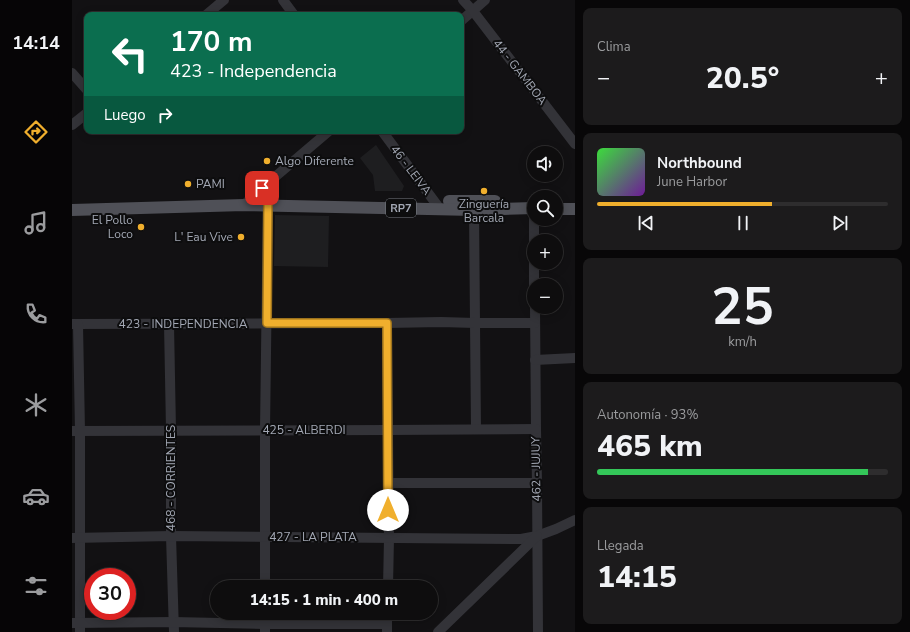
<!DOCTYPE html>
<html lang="es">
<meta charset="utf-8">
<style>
body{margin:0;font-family:"Nunito Sans",sans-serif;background:#1c1b1c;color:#f1f3f6;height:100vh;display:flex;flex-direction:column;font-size:15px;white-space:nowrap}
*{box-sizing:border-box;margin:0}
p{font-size:13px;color:#9b9c9e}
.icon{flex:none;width:22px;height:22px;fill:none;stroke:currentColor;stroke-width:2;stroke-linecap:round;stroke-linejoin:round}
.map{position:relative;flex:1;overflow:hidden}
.panel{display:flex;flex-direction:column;gap:8px;padding:8px;background:#080708;width:335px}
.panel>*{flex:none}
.top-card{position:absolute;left:12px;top:12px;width:380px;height:122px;border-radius:8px;box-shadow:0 2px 10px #0003,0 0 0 1px #2e2d2e;background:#0b6e4f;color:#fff;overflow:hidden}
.buttons{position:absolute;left:455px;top:146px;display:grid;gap:8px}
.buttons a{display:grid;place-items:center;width:36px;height:36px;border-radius:50%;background:#0e0d0e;box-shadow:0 2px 10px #0003,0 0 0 1px #2e2d2e;font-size:20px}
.speed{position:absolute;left:12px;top:568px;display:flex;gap:8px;font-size:20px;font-weight:700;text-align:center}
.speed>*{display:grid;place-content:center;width:52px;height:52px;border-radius:50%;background:#0e0d0e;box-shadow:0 2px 10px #0003,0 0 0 1px #2e2d2e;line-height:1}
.speed .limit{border:6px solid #d22;background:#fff;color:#111}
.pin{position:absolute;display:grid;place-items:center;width:34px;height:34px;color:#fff;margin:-17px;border-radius:8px;box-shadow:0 2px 6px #0006}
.me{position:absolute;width:44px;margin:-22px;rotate:0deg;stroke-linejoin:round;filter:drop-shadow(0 0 3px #0008)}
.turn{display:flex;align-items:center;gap:14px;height:84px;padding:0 20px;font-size:18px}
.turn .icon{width:52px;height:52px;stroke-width:2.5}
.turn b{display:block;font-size:28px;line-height:34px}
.then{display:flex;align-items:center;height:38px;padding:0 20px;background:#0003;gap:8px;font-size:15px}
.big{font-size:30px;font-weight:800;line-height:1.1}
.panel .widget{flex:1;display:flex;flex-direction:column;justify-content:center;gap:6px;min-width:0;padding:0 14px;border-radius:8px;background:#1c1b1c}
.panel .dial{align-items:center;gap:0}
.dial b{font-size:52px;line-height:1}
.song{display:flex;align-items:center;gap:12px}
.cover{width:48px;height:48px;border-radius:6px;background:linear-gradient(135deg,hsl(120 70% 55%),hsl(280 70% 35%))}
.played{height:4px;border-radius:2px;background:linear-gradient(90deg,#f0af2d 60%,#2e2d2e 60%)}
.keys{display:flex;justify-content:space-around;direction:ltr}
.heat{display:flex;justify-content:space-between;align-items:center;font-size:22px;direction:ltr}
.charge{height:6px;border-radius:3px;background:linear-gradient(90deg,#34c759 93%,#2e2d2e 0)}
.trip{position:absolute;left:138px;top:580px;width:228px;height:40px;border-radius:20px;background:#0e0d0e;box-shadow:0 2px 10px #0003,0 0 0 1px #2e2d2e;font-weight:800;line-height:40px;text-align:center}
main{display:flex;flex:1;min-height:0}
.tab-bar{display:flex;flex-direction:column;width:72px;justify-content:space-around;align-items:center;background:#060506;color:#9b9c9e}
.tab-bar .icon{width:28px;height:28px}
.tab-bar .active{color:#f0af2d}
.tab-bar b{font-size:18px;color:#f1f3f6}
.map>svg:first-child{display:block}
.built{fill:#1e1e20}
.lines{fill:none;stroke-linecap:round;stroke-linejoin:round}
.minor{stroke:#333338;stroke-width:10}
.major{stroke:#4f5057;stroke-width:12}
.route-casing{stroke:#9c721d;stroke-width:10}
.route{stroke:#f0af2d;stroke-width:7}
.poi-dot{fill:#f0af2d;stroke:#0d0d0e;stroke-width:1.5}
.labels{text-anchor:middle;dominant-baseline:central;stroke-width:4;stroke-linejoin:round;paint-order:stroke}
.shield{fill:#0d0d0e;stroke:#767a82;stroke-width:1}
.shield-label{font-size:11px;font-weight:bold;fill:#a3a8b4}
.street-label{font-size:12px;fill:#a3a8b4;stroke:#0d0d0e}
.poi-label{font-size:12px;fill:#a3a8b4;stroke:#0d0d0e;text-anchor:start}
</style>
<main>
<nav class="tab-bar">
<b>14:14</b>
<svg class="icon active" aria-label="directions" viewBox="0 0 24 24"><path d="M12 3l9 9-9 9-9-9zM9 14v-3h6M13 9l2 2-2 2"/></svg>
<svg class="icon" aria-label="music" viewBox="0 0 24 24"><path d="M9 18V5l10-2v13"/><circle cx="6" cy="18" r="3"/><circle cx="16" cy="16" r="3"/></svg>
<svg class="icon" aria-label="phone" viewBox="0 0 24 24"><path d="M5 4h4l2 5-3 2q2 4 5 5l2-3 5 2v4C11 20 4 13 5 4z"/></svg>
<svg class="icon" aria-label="climate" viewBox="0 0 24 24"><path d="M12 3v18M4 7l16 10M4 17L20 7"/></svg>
<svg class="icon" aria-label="car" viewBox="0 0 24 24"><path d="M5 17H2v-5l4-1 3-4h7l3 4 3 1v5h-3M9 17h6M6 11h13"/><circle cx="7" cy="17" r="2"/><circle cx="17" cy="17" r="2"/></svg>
<svg class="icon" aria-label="filters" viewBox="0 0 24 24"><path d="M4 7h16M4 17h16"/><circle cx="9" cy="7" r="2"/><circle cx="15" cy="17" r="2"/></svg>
</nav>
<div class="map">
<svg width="503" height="632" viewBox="0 0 503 632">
<rect width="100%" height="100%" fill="#121113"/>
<g class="built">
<polygon points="304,145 332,186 330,191 303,191 301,175 288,158"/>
<polygon points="203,215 257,216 256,267 202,266"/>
</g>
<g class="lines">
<g class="minor">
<polyline points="211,0 222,15"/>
<polyline points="391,0 401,11 503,144"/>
<polyline points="134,15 152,0"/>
<polyline points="389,21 413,0"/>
<polyline points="0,73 15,90"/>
<polyline points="0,125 15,113"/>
<polyline points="310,131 368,209"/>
<polyline points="190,188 196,199 193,431 193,587"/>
<polyline points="172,205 190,188 257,131"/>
<polyline points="462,208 462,241"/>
<polyline points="402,210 403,323 404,429"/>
<polyline points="462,263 462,285"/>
<polyline points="463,307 464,429 465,483 466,632"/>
<polyline points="315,323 317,538 316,587"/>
<polyline points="0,324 315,323 369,322 403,323 463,323"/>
<polyline points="6,324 8,431 8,632"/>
<polyline points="97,324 99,430 99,536 102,632"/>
<polyline points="463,360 503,358"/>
<polyline points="0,431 316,430 464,429"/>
<polyline points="316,483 465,483"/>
<polyline points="0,538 99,536 449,539 465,536 484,529 503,520"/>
<polyline points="0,623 101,622 193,624 315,624"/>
<polyline points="193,632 193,613"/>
<polyline points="315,632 315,613"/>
<polyline points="366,632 465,536"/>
</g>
<g class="major">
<polyline points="377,201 423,201"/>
<polyline points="484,209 503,209"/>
<polyline points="0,210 172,205 402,210 462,208"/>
</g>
</g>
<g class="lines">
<g class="route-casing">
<polyline id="route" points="190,188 196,198 195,323 315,323 316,510"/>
</g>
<use href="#route" class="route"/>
</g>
<g class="poi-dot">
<circle cx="195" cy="161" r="4"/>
<circle cx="116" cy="184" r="4"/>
<circle cx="412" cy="191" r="4"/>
<circle cx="69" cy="227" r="4"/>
<circle cx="169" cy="237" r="4"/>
</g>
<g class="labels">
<rect class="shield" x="314" y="199" width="30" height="18" rx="3"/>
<g class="shield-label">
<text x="329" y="208">RP7</text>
</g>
<g class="street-label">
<text transform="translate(448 72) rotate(52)">44 - GAMBOA</text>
<text transform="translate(339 170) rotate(53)">46 - LEIVA</text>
<text x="111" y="324">423 - INDEPENDENCIA</text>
<text x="232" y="430">425 - ALBERDI</text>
<text transform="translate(464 469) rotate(-91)">462 - JUJUY</text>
<text transform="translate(99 478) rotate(-90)">468 - CORRIENTES</text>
<text x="241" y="537">427 - LA PLATA</text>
</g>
<g class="poi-label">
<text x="203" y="161">Algo Diferente</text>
<text x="124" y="184">PAMI</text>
<text x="412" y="204" text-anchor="middle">Zinguería<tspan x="412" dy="14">Barcala</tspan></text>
<text x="61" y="220" text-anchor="end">El Pollo<tspan x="61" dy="14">Loco</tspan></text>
<text x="161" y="237" text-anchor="end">L' Eau Vive</text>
</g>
</g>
</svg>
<div class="buttons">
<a><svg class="icon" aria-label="sound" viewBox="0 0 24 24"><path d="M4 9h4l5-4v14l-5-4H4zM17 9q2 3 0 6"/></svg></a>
<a><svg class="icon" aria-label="search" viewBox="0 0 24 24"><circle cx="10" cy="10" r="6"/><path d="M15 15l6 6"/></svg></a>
<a>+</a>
<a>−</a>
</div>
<div class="speed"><div class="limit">30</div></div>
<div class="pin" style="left:190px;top:188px;background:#d93025"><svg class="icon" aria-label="arrive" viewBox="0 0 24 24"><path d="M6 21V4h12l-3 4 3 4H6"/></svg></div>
<svg class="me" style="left:316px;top:510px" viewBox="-20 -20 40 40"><circle r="19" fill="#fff"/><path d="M0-13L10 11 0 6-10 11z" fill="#f0af2d"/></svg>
<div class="trip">14:15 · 1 min · 400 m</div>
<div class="top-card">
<div class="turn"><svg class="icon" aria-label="left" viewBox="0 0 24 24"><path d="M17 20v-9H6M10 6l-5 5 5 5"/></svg><div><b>170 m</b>423 - Independencia</div></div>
<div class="then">Luego<svg class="icon" aria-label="right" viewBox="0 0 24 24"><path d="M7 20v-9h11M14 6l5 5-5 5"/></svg></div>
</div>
</div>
<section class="panel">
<div class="widget"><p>Clima</p>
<div class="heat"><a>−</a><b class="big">20.5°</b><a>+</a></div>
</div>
<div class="widget">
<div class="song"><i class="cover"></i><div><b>Northbound</b><p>June Harbor</p></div></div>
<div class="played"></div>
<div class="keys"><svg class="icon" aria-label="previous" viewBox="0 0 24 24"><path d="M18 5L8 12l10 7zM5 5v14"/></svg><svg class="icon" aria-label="pause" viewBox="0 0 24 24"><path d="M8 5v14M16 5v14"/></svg><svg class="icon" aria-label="next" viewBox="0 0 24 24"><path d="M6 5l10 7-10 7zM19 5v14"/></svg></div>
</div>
<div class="widget dial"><b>25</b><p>km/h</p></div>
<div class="widget"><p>Autonomía · 93%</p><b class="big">465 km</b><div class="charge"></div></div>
<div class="widget"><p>Llegada</p><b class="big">14:15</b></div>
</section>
</main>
